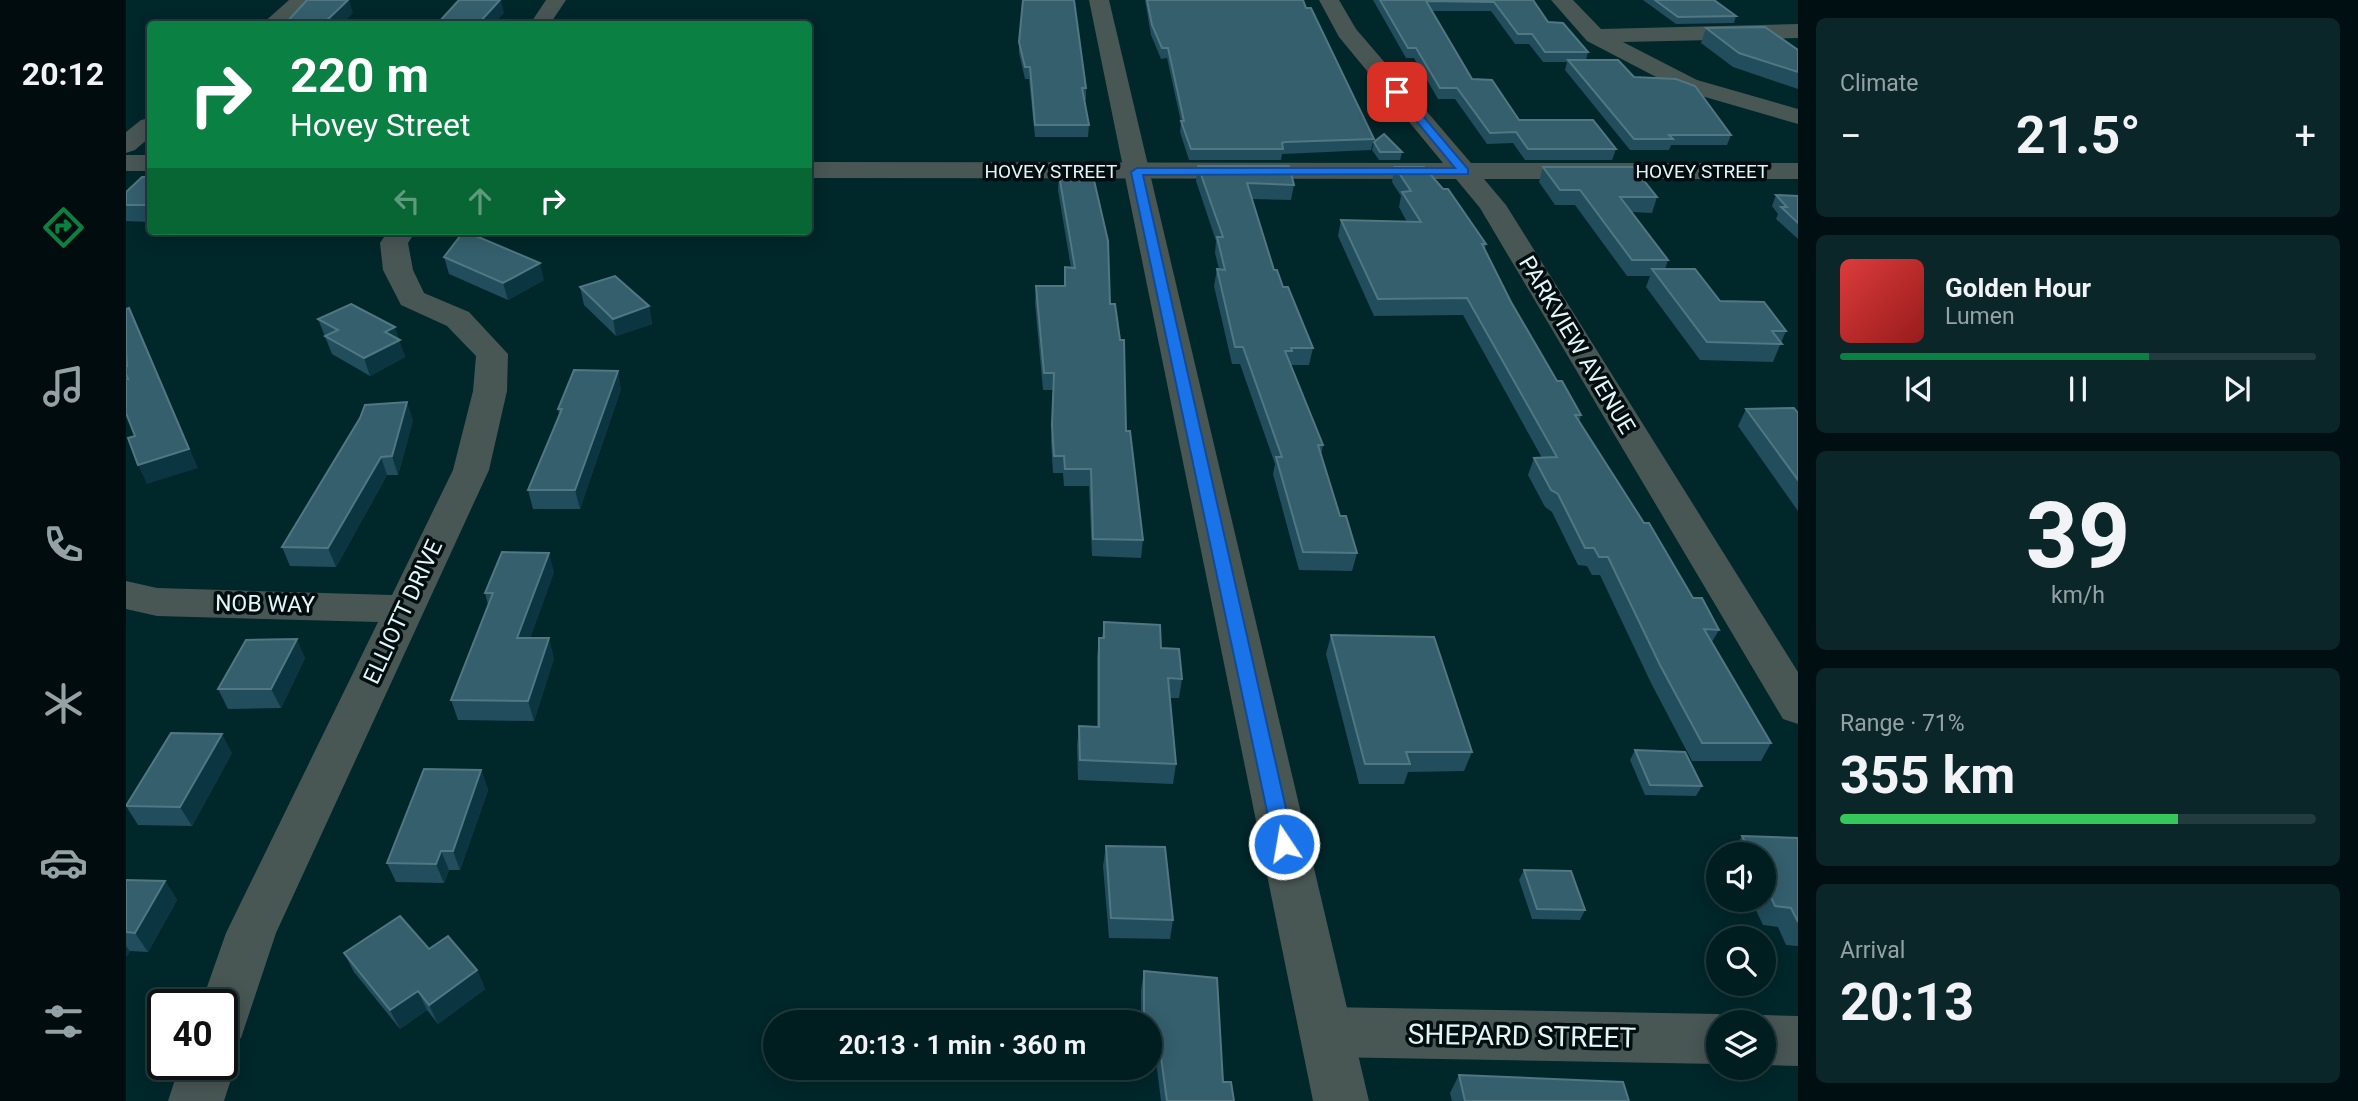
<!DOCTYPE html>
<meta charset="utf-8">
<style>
body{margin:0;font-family:Roboto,sans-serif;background:#0a2629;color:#f1f3f6;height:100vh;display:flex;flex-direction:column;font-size:26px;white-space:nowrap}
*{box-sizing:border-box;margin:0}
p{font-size:23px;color:#95a2a5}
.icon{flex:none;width:38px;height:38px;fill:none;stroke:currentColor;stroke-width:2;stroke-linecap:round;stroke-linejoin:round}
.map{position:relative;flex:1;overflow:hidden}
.panel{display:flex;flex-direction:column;gap:18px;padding:18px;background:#001012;width:560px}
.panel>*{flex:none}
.banner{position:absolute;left:21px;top:21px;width:665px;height:214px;border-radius:7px;box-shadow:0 4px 18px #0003,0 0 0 2px #223b3e;background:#0b8043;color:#fff;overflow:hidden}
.fabs{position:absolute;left:1580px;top:842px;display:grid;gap:14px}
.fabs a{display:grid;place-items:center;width:70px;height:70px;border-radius:50%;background:#001d20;box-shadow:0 4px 18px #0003,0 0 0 2px #223b3e;font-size:35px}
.speed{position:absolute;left:21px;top:989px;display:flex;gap:14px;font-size:35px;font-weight:700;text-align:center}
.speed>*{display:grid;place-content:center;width:91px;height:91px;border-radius:50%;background:#001d20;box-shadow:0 4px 18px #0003,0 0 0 2px #223b3e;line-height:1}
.speed .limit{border:4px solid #111;border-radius:10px;background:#fff;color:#111}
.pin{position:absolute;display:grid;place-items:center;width:60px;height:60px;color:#fff;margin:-30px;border-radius:14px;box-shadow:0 4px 10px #0006}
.me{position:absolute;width:77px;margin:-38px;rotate:348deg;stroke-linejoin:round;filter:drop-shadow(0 0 5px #0008)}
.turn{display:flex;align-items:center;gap:24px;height:147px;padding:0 28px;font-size:32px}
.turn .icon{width:91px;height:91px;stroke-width:2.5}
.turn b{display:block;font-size:49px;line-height:60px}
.lanes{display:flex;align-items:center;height:66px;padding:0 28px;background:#0003;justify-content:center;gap:35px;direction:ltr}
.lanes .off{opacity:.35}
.big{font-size:52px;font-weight:700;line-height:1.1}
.panel .widget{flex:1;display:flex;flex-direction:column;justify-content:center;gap:10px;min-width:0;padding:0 24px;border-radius:10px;background:#0a2629}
.panel .dial{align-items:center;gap:0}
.dial b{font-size:91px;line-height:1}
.song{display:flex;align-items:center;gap:21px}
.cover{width:84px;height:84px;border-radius:10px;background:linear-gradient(135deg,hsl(0 70% 55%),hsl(0 70% 35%))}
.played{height:7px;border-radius:4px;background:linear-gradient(90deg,#0b8043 65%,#223b3e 65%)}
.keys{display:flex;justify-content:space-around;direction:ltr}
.heat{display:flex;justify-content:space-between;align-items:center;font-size:38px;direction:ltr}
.charge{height:10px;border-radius:5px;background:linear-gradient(90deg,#34c759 71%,#223b3e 0)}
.trip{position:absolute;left:637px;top:1010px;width:399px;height:70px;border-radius:35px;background:#001d20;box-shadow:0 4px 18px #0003,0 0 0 2px #223b3e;font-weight:700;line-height:70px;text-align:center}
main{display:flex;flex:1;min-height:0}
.tab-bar{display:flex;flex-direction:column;width:126px;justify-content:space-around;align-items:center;background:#000c0d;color:#95a2a5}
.tab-bar .icon{width:49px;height:49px}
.tab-bar .on{color:#0b8043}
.tab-bar b{font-size:32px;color:#f1f3f6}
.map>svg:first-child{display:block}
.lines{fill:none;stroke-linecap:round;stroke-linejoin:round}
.minor{fill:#485654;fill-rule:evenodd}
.tertiary{fill:#485654;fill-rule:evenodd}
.wall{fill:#214d5c}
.shaded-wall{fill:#0b3641}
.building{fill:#355f6d;stroke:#507782;stroke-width:2}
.route{fill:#1a73e8;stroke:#114b97;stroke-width:2}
.labels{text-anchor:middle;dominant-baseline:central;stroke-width:7;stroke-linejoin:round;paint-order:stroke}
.far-street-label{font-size:19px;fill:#e2f6f8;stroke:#020d0f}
.street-label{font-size:23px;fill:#e2f6f8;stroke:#020d0f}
.near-street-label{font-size:28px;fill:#e2f6f8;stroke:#020d0f}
</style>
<main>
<nav class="tab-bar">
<b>20:12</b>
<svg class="icon on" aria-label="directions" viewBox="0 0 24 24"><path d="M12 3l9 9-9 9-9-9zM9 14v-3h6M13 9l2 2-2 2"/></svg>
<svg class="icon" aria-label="music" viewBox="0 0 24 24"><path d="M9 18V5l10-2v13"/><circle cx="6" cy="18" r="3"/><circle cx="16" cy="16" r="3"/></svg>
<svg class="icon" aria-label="phone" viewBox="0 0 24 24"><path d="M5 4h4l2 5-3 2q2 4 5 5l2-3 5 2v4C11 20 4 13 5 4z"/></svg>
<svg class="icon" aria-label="climate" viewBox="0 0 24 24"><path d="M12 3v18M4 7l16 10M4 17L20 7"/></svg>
<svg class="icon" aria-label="car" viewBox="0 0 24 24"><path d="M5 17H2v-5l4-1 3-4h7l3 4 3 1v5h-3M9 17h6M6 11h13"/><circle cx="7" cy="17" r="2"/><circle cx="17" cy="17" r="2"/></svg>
<svg class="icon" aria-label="filters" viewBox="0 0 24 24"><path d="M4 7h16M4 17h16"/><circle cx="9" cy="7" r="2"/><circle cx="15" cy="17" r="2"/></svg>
</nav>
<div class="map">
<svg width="1672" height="1101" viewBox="0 0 1672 1101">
<rect width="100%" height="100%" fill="#00272a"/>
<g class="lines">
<g class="minor">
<polygon points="163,0 186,0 159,24 136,24"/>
<polygon points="420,0 440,0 424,24 404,24"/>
<polygon points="1193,0 1213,0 1230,29 1345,163 1672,163 1672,179 1358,179 1380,205 1672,672 1672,724 1657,719 1354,208 1330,179 682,178 682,162 1317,163 1213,37"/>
<polygon points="1425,0 1447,0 1475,29 1672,24 1672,38 1497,42 1571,80 1672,109 1672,124 1555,90 1461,41"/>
<polygon points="24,118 24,137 9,150 0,153 0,132 15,120"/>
<rect x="0" y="155" width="24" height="16"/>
<polygon points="262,231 290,231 282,243 287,270 298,293 343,312 382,354 381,391 363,470 150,933 115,1038 99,1045 110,1064 98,1101 42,1101 54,1064 96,1064 96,1004 75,1004 100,933 252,622 31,616 0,609 0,581 31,588 266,595 327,470 347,391 350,356 321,326 275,305 257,270 254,243"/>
<polygon points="1200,1007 1592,1014 1612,1022 1592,1022 1592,1064 1200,1057 1181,1050 1173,1032 1181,1014"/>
<polygon points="1638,1015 1672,1016 1672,1066 1638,1065 1638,1022 1619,1022"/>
</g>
<polygon class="tertiary" points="963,0 983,0 1243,1101 1187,1101"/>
</g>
<g class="wall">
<polygon points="1019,0 1177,0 1180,8 1248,139 1245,150 1157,154 1156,154 1155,160 1063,160 1054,132 1055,122 1041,58 1035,59 1025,35"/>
<polygon points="1247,0 1407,0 1422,22 1462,52 1460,60 1508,77 1605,135 1601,145 1545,145 1543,150 1504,150 1439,70 1441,62 1417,62 1403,44 1389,44 1365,11 1306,11 1346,79 1393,120 1490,149 1486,160 1399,160 1387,143 1361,144 1329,99 1312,99 1288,58 1280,58"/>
<polygon points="1517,0 1588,0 1610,16 1608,23 1550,24"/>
<polygon points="1580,28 1672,50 1672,89 1607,67 1575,43"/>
<polygon points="893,42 960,88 960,100 958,100 963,125 962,137 909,137 903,79 899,79 893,53"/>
<polygon points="1248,142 1276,152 1274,160 1253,160 1246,150"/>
<polygon points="1072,166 1168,185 1165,200 1126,199 1148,270 1187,348 1183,365 1165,365 1197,445 1195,455 1214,516 1231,553 1226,571 1173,570 1147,474 1149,464 1114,364 1106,364 1088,286 1091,269 1093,269 1089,253 1090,241 1070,181"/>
<polygon points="1269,167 1360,244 1359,249 1385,302 1431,381 1455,415 1453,422 1567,598 1593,630 1586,642 1645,743 1635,761 1566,761 1525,683 1474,575 1466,575 1461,566 1452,565 1426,512 1419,507 1402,475 1408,458 1416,458 1337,315 1248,316 1212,236 1215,220 1281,222 1273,207 1275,196 1266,182"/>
<polygon points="1417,167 1531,197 1526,213 1506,212 1542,260 1539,269 1594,301 1660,331 1647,362 1574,360 1520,287 1524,276 1501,276 1449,205 1429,205 1413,182"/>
<polygon points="933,175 984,304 1000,431 1017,540 1015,558 966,556 963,486 938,486 937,473 927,473 925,442 927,390 917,390 909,303 910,286 938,286 939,267 945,268 932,190"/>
<polygon points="24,177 24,222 0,221 0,192"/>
<polygon points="1650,195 1672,195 1672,239 1650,219 1652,214 1646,206"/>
<polygon points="318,257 418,280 382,300 323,274"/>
<polygon points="454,287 523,306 526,324 490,336 458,305"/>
<polygon points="192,319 272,339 279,357 244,376 206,354"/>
<polygon points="495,389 454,509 407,509 402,490 433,415 432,409"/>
<polygon points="1620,409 1672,413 1672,511 1612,426"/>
<polygon points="287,420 272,475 261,475 210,567 164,566 156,547"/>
<polygon points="428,572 404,638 428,658 408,721 332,720 325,700 362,605 359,593"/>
<polygon points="978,622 1035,648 1056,679 1053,698 1044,698 1050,764 1047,784 952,780 951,746 953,726 971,727 971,657 973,638 976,638"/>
<polygon points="1205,635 1346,752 1338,771 1282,772 1278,784 1233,784 1200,654"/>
<polygon points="179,658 155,708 102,709 92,689"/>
<polygon points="1509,750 1576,786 1570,796 1519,795 1504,760"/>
<polygon points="106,753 66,826 12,825 0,806"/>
<polygon points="355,770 362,790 334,870 323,870 318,883 270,882 261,863"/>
<polygon points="1616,836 1672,838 1672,946 1660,945 1652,927 1637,925 1625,900 1638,900 1638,854 1605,854"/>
<polygon points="980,846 1047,920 1044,939 983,938 977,866"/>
<polygon points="1398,870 1459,910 1454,920 1406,919 1393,880"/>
<polygon points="0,880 39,881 51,900 22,952 4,951 0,957"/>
<polygon points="303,949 351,970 359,989 312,1024 301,1010 274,1029 228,972 218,953"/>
<polygon points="1018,971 1097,1082 1108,1101 1035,1101 1029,1053 1024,1053 1024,1022 1015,1022 1015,990"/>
<polygon points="1333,1075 1503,1101 1326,1101 1324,1093"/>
</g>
<g class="shaded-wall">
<polygon points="222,0 223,0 227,13 216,24 197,24"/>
<polygon points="375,0 378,13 368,24 352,24"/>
<polygon points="414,263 418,280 382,300 377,283"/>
<polygon points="523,306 526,324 490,336 487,319"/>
<polygon points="11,326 72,468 21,484 12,465"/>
<polygon points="269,327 279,357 244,376 238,358 259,332"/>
<polygon points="492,371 495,389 454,509 449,490"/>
<polygon points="281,402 287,420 272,475 266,456"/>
<polygon points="255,457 261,475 210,567 202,548"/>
<polygon points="423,553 428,572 397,657 391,638"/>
<polygon points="423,638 428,658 408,721 402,701"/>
<polygon points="171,639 179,658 155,708 145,689"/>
<polygon points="96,734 106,753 66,826 54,807"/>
<polygon points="355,770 362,790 334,870 327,851"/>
<polygon points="315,851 323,870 318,883 310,864"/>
<polygon points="39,881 51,900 22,952 9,933"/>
<polygon points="0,946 4,951 0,957"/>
<polygon points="351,970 359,989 312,1024 303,1005"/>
<polygon points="292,991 301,1010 274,1029 264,1010"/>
</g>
<g class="building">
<polygon points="181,0 222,0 197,24 159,24"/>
<polygon points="333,0 374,0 352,24 311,24"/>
<polygon points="897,0 948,0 960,88 956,88 963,125 909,125 904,67 899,67 893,42"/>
<polygon points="1021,0 1177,0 1180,8 1185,8 1248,139 1159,142 1156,143 1157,149 1065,149 1055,121 1058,121 1042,48 1036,48 1026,25"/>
<polygon points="1254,0 1407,0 1422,22 1437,23 1462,52 1419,52 1406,34 1392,34 1368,2 1300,1 1346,79 1366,80 1393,120 1467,120 1490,149 1402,149 1390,132 1364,133 1331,88 1314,88 1290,48 1282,48"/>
<polygon points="1529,0 1588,0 1610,16 1552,17"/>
<polygon points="1639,27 1672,50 1672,72 1613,53 1580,28"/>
<polygon points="1442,60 1492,60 1508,77 1550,79 1569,86 1605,135 1543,135 1547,139 1508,139"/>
<polygon points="1258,134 1276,152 1254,152 1248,142"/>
<polygon points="1072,166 1163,166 1168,185 1121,183 1148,270 1151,270 1157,287 1162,287 1187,348 1165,348 1166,351 1159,351 1197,445 1192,445 1214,516 1220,516 1231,553 1177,552 1150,457 1156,457 1117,347 1109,347 1091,269 1099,270 1091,237 1097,237"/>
<polygon points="1269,167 1298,167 1317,189 1322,189 1360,244 1356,244 1385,302 1431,381 1436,381 1455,415 1449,415 1518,523 1523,523 1567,598 1576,598 1593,630 1578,629 1645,743 1576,743 1534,665 1482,557 1473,557 1468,548 1459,548 1432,494 1425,490 1408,458 1431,457 1341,298 1252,299 1215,220 1295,222 1276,192 1285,191"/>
<polygon points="1417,167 1507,167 1531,197 1494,197 1542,260 1506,260 1454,190 1434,190"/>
<polygon points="933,175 967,176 982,241 984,304 989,304 994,340 998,340 1000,431 1004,431 1017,540 967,539 965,469 939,469 938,456 928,456 926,425 928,373 918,373 910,286 939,286 939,267 949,268"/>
<polygon points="16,177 24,177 24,205 0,205 0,192"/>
<polygon points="1650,195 1672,196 1672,223 1655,207 1661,207"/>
<polygon points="338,231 414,263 377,283 318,257"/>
<polygon points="1526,269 1569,269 1594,301 1638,302 1660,331 1646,331 1656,344 1581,342"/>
<polygon points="489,276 523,306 487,319 454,287"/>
<polygon points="225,304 269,327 259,332 274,340 238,358 199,336 212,330 192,319"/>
<polygon points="3,308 63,449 12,465 2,438 9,436 0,413 0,379 2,379 0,374 0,366 1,366 0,349 0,309"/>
<polygon points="448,370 492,371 449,490 402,490 436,409 432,409"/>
<polygon points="281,402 266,456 255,457 202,548 156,547 234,418 239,405"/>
<polygon points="1668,408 1672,413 1672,480 1620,409"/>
<polygon points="376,552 423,553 391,638 423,638 402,701 325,700 367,593 359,593"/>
<polygon points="978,622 1034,625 1035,648 1053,649 1056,679 1042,678 1050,764 954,760 953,726 973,727 973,638 978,638"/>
<polygon points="1205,635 1308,637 1346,752 1280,752 1284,764 1239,764"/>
<polygon points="171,639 145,689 92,689 120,640"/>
<polygon points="45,733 96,734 54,807 0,806"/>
<polygon points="1509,750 1559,752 1576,786 1524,785"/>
<polygon points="298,769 355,770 327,851 315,851 310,864 261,863"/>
<polygon points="1616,836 1672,838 1672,922 1665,908 1649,906 1638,882 1638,854 1625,854"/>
<polygon points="980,846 1039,847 1047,920 985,918"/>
<polygon points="1398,870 1445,871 1459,910 1411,909"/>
<polygon points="0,880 39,881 9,933 0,932"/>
<polygon points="274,916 303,949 322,936 351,970 303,1005 292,991 264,1010 218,953"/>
<polygon points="1018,971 1091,978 1097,1082 1105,1082 1108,1101 1041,1101 1032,1035 1024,1034 1024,1022 1018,1022"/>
<polygon points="1333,1075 1497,1082 1503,1101 1339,1101"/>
</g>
<polygon class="route" points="1268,90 1275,90 1342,169 1342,174 1017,175 1168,844 1165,849 1158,852 1151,849 1148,844 1005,172 1011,168 1329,168 1268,94"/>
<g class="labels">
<g class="far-street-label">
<text x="925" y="171">HOVEY STREET</text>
<text x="1576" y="171">HOVEY STREET</text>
</g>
<g class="street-label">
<text transform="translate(1451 345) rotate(59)">PARKVIEW AVENUE</text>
<text transform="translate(139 604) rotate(1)">NOB WAY</text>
<text transform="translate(277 612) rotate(-65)">ELLIOTT DRIVE</text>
</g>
<g class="near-street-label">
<text transform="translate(1396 1036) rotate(1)">SHEPARD STREET</text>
</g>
</g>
</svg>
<div class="fabs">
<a><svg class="icon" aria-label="sound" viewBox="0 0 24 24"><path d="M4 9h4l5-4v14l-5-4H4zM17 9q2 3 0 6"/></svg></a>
<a><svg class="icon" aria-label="search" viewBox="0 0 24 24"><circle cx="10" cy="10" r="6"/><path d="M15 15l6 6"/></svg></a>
<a><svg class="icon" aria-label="layers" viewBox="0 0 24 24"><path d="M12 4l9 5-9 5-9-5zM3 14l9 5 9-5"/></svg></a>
</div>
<div class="speed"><div class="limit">40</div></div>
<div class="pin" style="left:1271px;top:92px;background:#d93025"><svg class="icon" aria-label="arrive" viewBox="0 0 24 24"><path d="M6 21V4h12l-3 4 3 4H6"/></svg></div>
<svg class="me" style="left:1158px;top:844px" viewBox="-20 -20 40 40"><circle r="17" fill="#1a73e8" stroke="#fff" stroke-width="3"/><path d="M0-11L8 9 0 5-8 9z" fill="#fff"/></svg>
<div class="trip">20:13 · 1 min · 360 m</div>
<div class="banner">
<div class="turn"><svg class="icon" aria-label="right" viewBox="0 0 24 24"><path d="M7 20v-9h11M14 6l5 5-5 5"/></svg><div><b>220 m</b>Hovey Street</div></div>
<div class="lanes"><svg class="icon off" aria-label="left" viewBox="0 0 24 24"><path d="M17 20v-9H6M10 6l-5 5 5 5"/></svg><svg class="icon off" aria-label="ahead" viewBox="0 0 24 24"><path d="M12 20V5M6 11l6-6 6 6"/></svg><svg class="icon" aria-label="right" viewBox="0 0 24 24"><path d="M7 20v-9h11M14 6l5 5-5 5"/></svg></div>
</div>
</div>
<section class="panel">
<div class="widget"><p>Climate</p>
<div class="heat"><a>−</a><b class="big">21.5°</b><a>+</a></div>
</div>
<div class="widget">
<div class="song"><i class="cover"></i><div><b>Golden Hour</b><p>Lumen</p></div></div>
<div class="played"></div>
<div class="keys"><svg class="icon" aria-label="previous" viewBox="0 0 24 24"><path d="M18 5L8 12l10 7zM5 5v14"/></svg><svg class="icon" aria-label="pause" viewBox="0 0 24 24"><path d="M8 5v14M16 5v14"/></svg><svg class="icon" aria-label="next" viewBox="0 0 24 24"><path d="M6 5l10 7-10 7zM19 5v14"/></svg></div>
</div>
<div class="widget dial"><b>39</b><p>km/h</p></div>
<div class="widget"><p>Range · 71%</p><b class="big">355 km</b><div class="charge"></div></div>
<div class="widget"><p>Arrival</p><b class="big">20:13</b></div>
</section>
</main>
